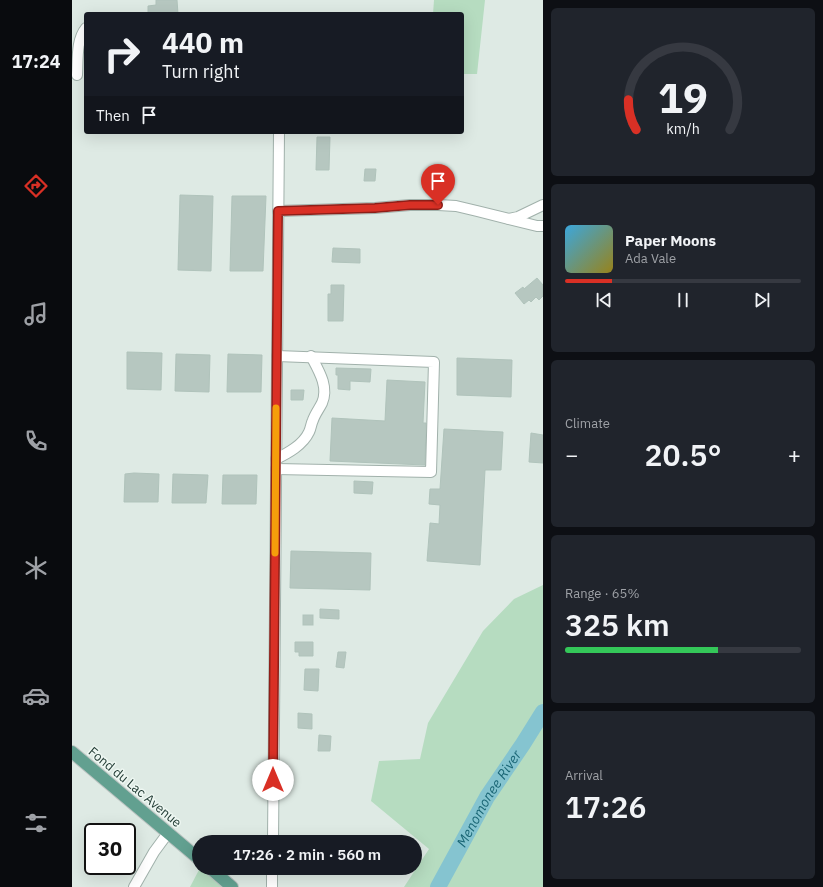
<!DOCTYPE html>
<meta charset="utf-8">
<style>
body{margin:0;font-family:"IBM Plex Sans",sans-serif;background:#20242c;color:#f1f3f6;height:100vh;display:flex;flex-direction:column;font-size:15px;white-space:nowrap}
*{box-sizing:border-box;margin:0}
p{font-size:13px;color:#9ea1a6}
.icon{flex:none;width:22px;height:22px;fill:none;stroke:currentColor;stroke-width:2;stroke-linecap:round;stroke-linejoin:round}
.map{position:relative;flex:1;overflow:hidden}
.panel{display:flex;flex-direction:column;gap:8px;padding:8px;background:#0d0f14;width:280px}
.panel>*{flex:none}
.hud{position:absolute;left:12px;top:12px;width:380px;height:122px;border-radius:4px;box-shadow:0 4px 16px #0002;background:#171b24;color:#f1f3f6;overflow:hidden}
.speed{position:absolute;left:12px;top:823px;display:flex;gap:8px;font-size:20px;font-weight:700;text-align:center}
.speed>*{display:grid;place-content:center;width:52px;height:52px;border-radius:50%;background:#171b24;box-shadow:0 4px 16px #0002;line-height:1}
.speed .limit{border:2px solid #111;border-radius:6px;background:#fff;color:#111}
.pin{position:absolute;display:grid;place-items:center;width:34px;height:34px;color:#fff;margin:-41px -17px;border-radius:50% 50% 50% 0;rotate:-45deg;box-shadow:0 0 4px #0007}
.pin .icon{rotate:45deg}
.me{position:absolute;width:44px;margin:-22px;rotate:0deg;stroke-linejoin:round;filter:drop-shadow(0 0 3px #0008)}
.turn{display:flex;align-items:center;gap:14px;height:84px;padding:0 12px;font-size:18px}
.turn .icon{width:52px;height:52px;stroke-width:2.5}
.turn b{display:block;font-size:28px;line-height:34px}
.then{display:flex;align-items:center;height:38px;padding:0 12px;background:#0003;gap:8px;font-size:15px}
.big{font-size:30px;font-weight:600;line-height:1.1}
.panel .tile{flex:1;display:flex;flex-direction:column;justify-content:center;gap:6px;min-width:0;padding:0 14px;border-radius:6px;background:#20242c}
.panel .dial{align-items:center;gap:0}
.dial svg{height:104px;overflow:visible;fill:none;stroke:#363941;stroke-width:7;stroke-linecap:round;text-anchor:middle}
.dial text{fill:#f1f3f6;stroke:none}
.song{display:flex;align-items:center;gap:12px}
.cover{width:48px;height:48px;border-radius:6px;background:linear-gradient(135deg,hsl(200 70% 55%),hsl(50 70% 35%))}
.played{height:4px;border-radius:2px;background:linear-gradient(90deg,#d93025 20%,#363941 20%)}
.keys{display:flex;justify-content:space-around;direction:ltr}
.heat{display:flex;justify-content:space-between;align-items:center;font-size:22px;direction:ltr}
.charge{height:6px;border-radius:3px;background:linear-gradient(90deg,#34c759 65%,#363941 0)}
.trip{position:absolute;left:120px;top:835px;width:230px;height:40px;border-radius:20px;background:#171b24;box-shadow:0 4px 16px #0002;font-weight:600;line-height:40px;text-align:center}
main{display:flex;flex:1;min-height:0}
.menu{display:flex;flex-direction:column;width:72px;justify-content:space-around;align-items:center;background:#090b0e;color:#9ea1a6}
.menu .icon{width:28px;height:28px}
.menu .active{color:#d93025}
.menu b{font-size:18px;color:#f1f3f6}
.map>svg:first-child{display:block}
.green{fill:#b6dcc0}
.lines{fill:none;stroke-linecap:round;stroke-linejoin:round}
.river{stroke:#85c4d0;stroke-width:16}
.building{fill:#b6c7c0;stroke:#b0c3bb}
.minor-casing{stroke:#a1b1ab;stroke-width:12}
.major-casing{stroke:#bcc4c2;stroke-width:14}
.minor{stroke:#fff;stroke-width:10}
.major{stroke:#62a090;stroke-width:12}
.route-casing{stroke:#8d1f18;stroke-width:10}
.route{stroke:#d93025;stroke-width:7}
.slow{stroke:#f59e0b;stroke-width:7}
.labels{text-anchor:middle;dominant-baseline:central;stroke-width:3;stroke-linejoin:round;paint-order:stroke}
.street-label{font-size:13px;fill:#1f3932;stroke:#eef7f2}
.water-label{font-size:14px;font-style:italic;fill:#1a6675;stroke:#eef7f2}
</style>
<main>
<nav class="menu">
<b>17:24</b>
<svg class="icon active" aria-label="directions" viewBox="0 0 24 24"><path d="M12 3l9 9-9 9-9-9zM9 14v-3h6M13 9l2 2-2 2"/></svg>
<svg class="icon" aria-label="music" viewBox="0 0 24 24"><path d="M9 18V5l10-2v13"/><circle cx="6" cy="18" r="3"/><circle cx="16" cy="16" r="3"/></svg>
<svg class="icon" aria-label="phone" viewBox="0 0 24 24"><path d="M5 4h4l2 5-3 2q2 4 5 5l2-3 5 2v4C11 20 4 13 5 4z"/></svg>
<svg class="icon" aria-label="climate" viewBox="0 0 24 24"><path d="M12 3v18M4 7l16 10M4 17L20 7"/></svg>
<svg class="icon" aria-label="car" viewBox="0 0 24 24"><path d="M5 17H2v-5l4-1 3-4h7l3 4 3 1v5h-3M9 17h6M6 11h13"/><circle cx="7" cy="17" r="2"/><circle cx="17" cy="17" r="2"/></svg>
<svg class="icon" aria-label="filters" viewBox="0 0 24 24"><path d="M4 7h16M4 17h16"/><circle cx="9" cy="7" r="2"/><circle cx="15" cy="17" r="2"/></svg>
</nav>
<div class="map">
<svg width="471" height="887" viewBox="0 0 471 887">
<rect width="100%" height="100%" fill="#deeae4"/>
<g class="green">
<polygon points="362,0 413,0 405,74 390,74 390,14 361,14"/>
<polygon points="471,585 471,887 332,887 357,849 299,801 307,761 348,759 356,723 411,631 442,599"/>
<polygon points="128,868 130,868 151,887 118,887"/>
</g>
<g class="lines">
<path class="river" id="s1" d="M366 887 415 797 451 744 471 712"/>
</g>
<g class="building">
<polygon points="84,0 105,0 106,14 76,14 76,6 84,5"/>
<polygon points="245,137 258,137 257,170 244,170"/>
<polygon points="293,169 304,169 303,181 292,181"/>
<polygon points="108,195 141,196 139,271 106,270"/>
<polygon points="160,196 194,196 191,271 158,271"/>
<polygon points="261,248 288,249 288,263 260,262"/>
<polygon points="465,278 471,285 471,296 467,300 464,297 459,302 457,300 452,304 443,293 451,287 452,289"/>
<polygon points="259,285 272,285 271,321 256,321 256,294 259,294"/>
<polygon points="55,352 90,353 89,390 55,389"/>
<polygon points="104,354 138,355 137,392 103,391"/>
<polygon points="156,354 190,355 189,392 155,392"/>
<polygon points="385,358 440,360 439,397 385,395"/>
<polygon points="264,368 299,369 298,382 278,381 278,390 266,389 266,375 264,375"/>
<polygon points="315,380 353,382 351,423 354,423 353,465 258,461 260,418 313,421"/>
<polygon points="219,390 232,390 231,400 219,400"/>
<polygon points="372,429 431,432 429,470 413,470 408,565 355,561 358,523 367,524 368,505 357,504 358,489 368,489"/>
<polygon points="459,433 471,435 471,463 457,462"/>
<polygon points="62,473 87,474 86,502 52,502 53,474"/>
<polygon points="101,474 136,475 134,503 100,503"/>
<polygon points="151,475 185,475 184,504 150,504"/>
<polygon points="282,481 301,482 300,494 282,493"/>
<polygon points="219,551 299,553 298,590 218,588"/>
<polygon points="248,609 267,610 267,619 248,618"/>
<rect x="231" y="615" width="10" height="10"/>
<polygon points="223,642 241,642 241,656 227,656 227,652 223,652"/>
<polygon points="266,652 274,652 272,668 264,667"/>
<polygon points="233,669 247,669 246,691 232,690"/>
<polygon points="226,713 240,714 240,729 226,728"/>
<polygon points="247,735 259,736 258,751 246,751"/>
</g>
<g class="lines">
<g class="minor-casing">
<g id="minor">
<path d="M5 75C6 60 4 40 14 28"/>
<polyline points="206,211 303,208 338,205 366,205 384,206 405,211 465,226 471,226"/>
<polyline points="437,219 446,217 471,205"/>
<path d="M204 459C216 453 231 445 237 432 239 428 239 424 241 420 243 414 247 409 250 403 257 387 247 371 239 356"/>
<polyline points="204,469 359,472 362,362 205,356"/>
<polyline points="201,842 207,132"/>
<polyline points="62,887 82,852 96,833"/>
<polyline points="200,887 200,868"/>
</g>
</g>
<g class="major-casing">
<g id="major">
<polyline points="0,752 127,859"/>
<polyline points="138,868 160,887"/>
</g>
</g>
<use href="#minor" class="minor"/>
<use href="#major" class="major"/>
</g>
<g class="lines">
<g class="route-casing">
<polyline id="route" points="201,780 206,211 303,208 338,205 366,205"/>
</g>
<use href="#route" class="route"/>
<polyline class="slow" points="203,553 204,408"/>
</g>
<g class="labels">
<g class="street-label">
<text transform="translate(63 787) rotate(40)">Fond du Lac Avenue</text>
</g>
<g class="water-label">
<text stroke="none"><textPath href="#s1" startOffset="102">Menomonee River</textPath></text>
</g>
</g>
</svg>
<div class="speed"><div class="limit">30</div></div>
<div class="pin" style="left:366px;top:205px;background:#d93025"><svg class="icon" aria-label="arrive" viewBox="0 0 24 24"><path d="M6 21V4h12l-3 4 3 4H6"/></svg></div>
<svg class="me" style="left:201px;top:780px" viewBox="-20 -20 40 40"><circle r="19" fill="#fff"/><path d="M0-13L10 11 0 6-10 11z" fill="#d93025"/></svg>
<div class="trip">17:26 · 2 min · 560 m</div>
<div class="hud">
<div class="turn"><svg class="icon" aria-label="right" viewBox="0 0 24 24"><path d="M7 20v-9h11M14 6l5 5-5 5"/></svg><div><b>440 m</b>Turn right</div></div>
<div class="then">Then<svg class="icon" aria-label="arrive" viewBox="0 0 24 24"><path d="M6 21V4h12l-3 4 3 4H6"/></svg></div>
</div>
</div>
<section class="panel">
<div class="tile dial"><svg viewBox="0 0 100 80">
<path d="M14 69A42 42 0 1 1 86 69"/>
<path d="M14 69A42 42 0 0 1 8 46" stroke="#d93025"/>
<text x="50" y="56" font-size="32" font-weight="700">19</text>
<text x="50" y="72" font-size="11">km/h</text>
</svg></div>
<div class="tile">
<div class="song"><i class="cover"></i><div><b>Paper Moons</b><p>Ada Vale</p></div></div>
<div class="played"></div>
<div class="keys"><svg class="icon" aria-label="previous" viewBox="0 0 24 24"><path d="M18 5L8 12l10 7zM5 5v14"/></svg><svg class="icon" aria-label="pause" viewBox="0 0 24 24"><path d="M8 5v14M16 5v14"/></svg><svg class="icon" aria-label="next" viewBox="0 0 24 24"><path d="M6 5l10 7-10 7zM19 5v14"/></svg></div>
</div>
<div class="tile"><p>Climate</p>
<div class="heat"><a>−</a><b class="big">20.5°</b><a>+</a></div>
</div>
<div class="tile"><p>Range · 65%</p><b class="big">325 km</b><div class="charge"></div></div>
<div class="tile"><p>Arrival</p><b class="big">17:26</b></div>
</section>
</main>
